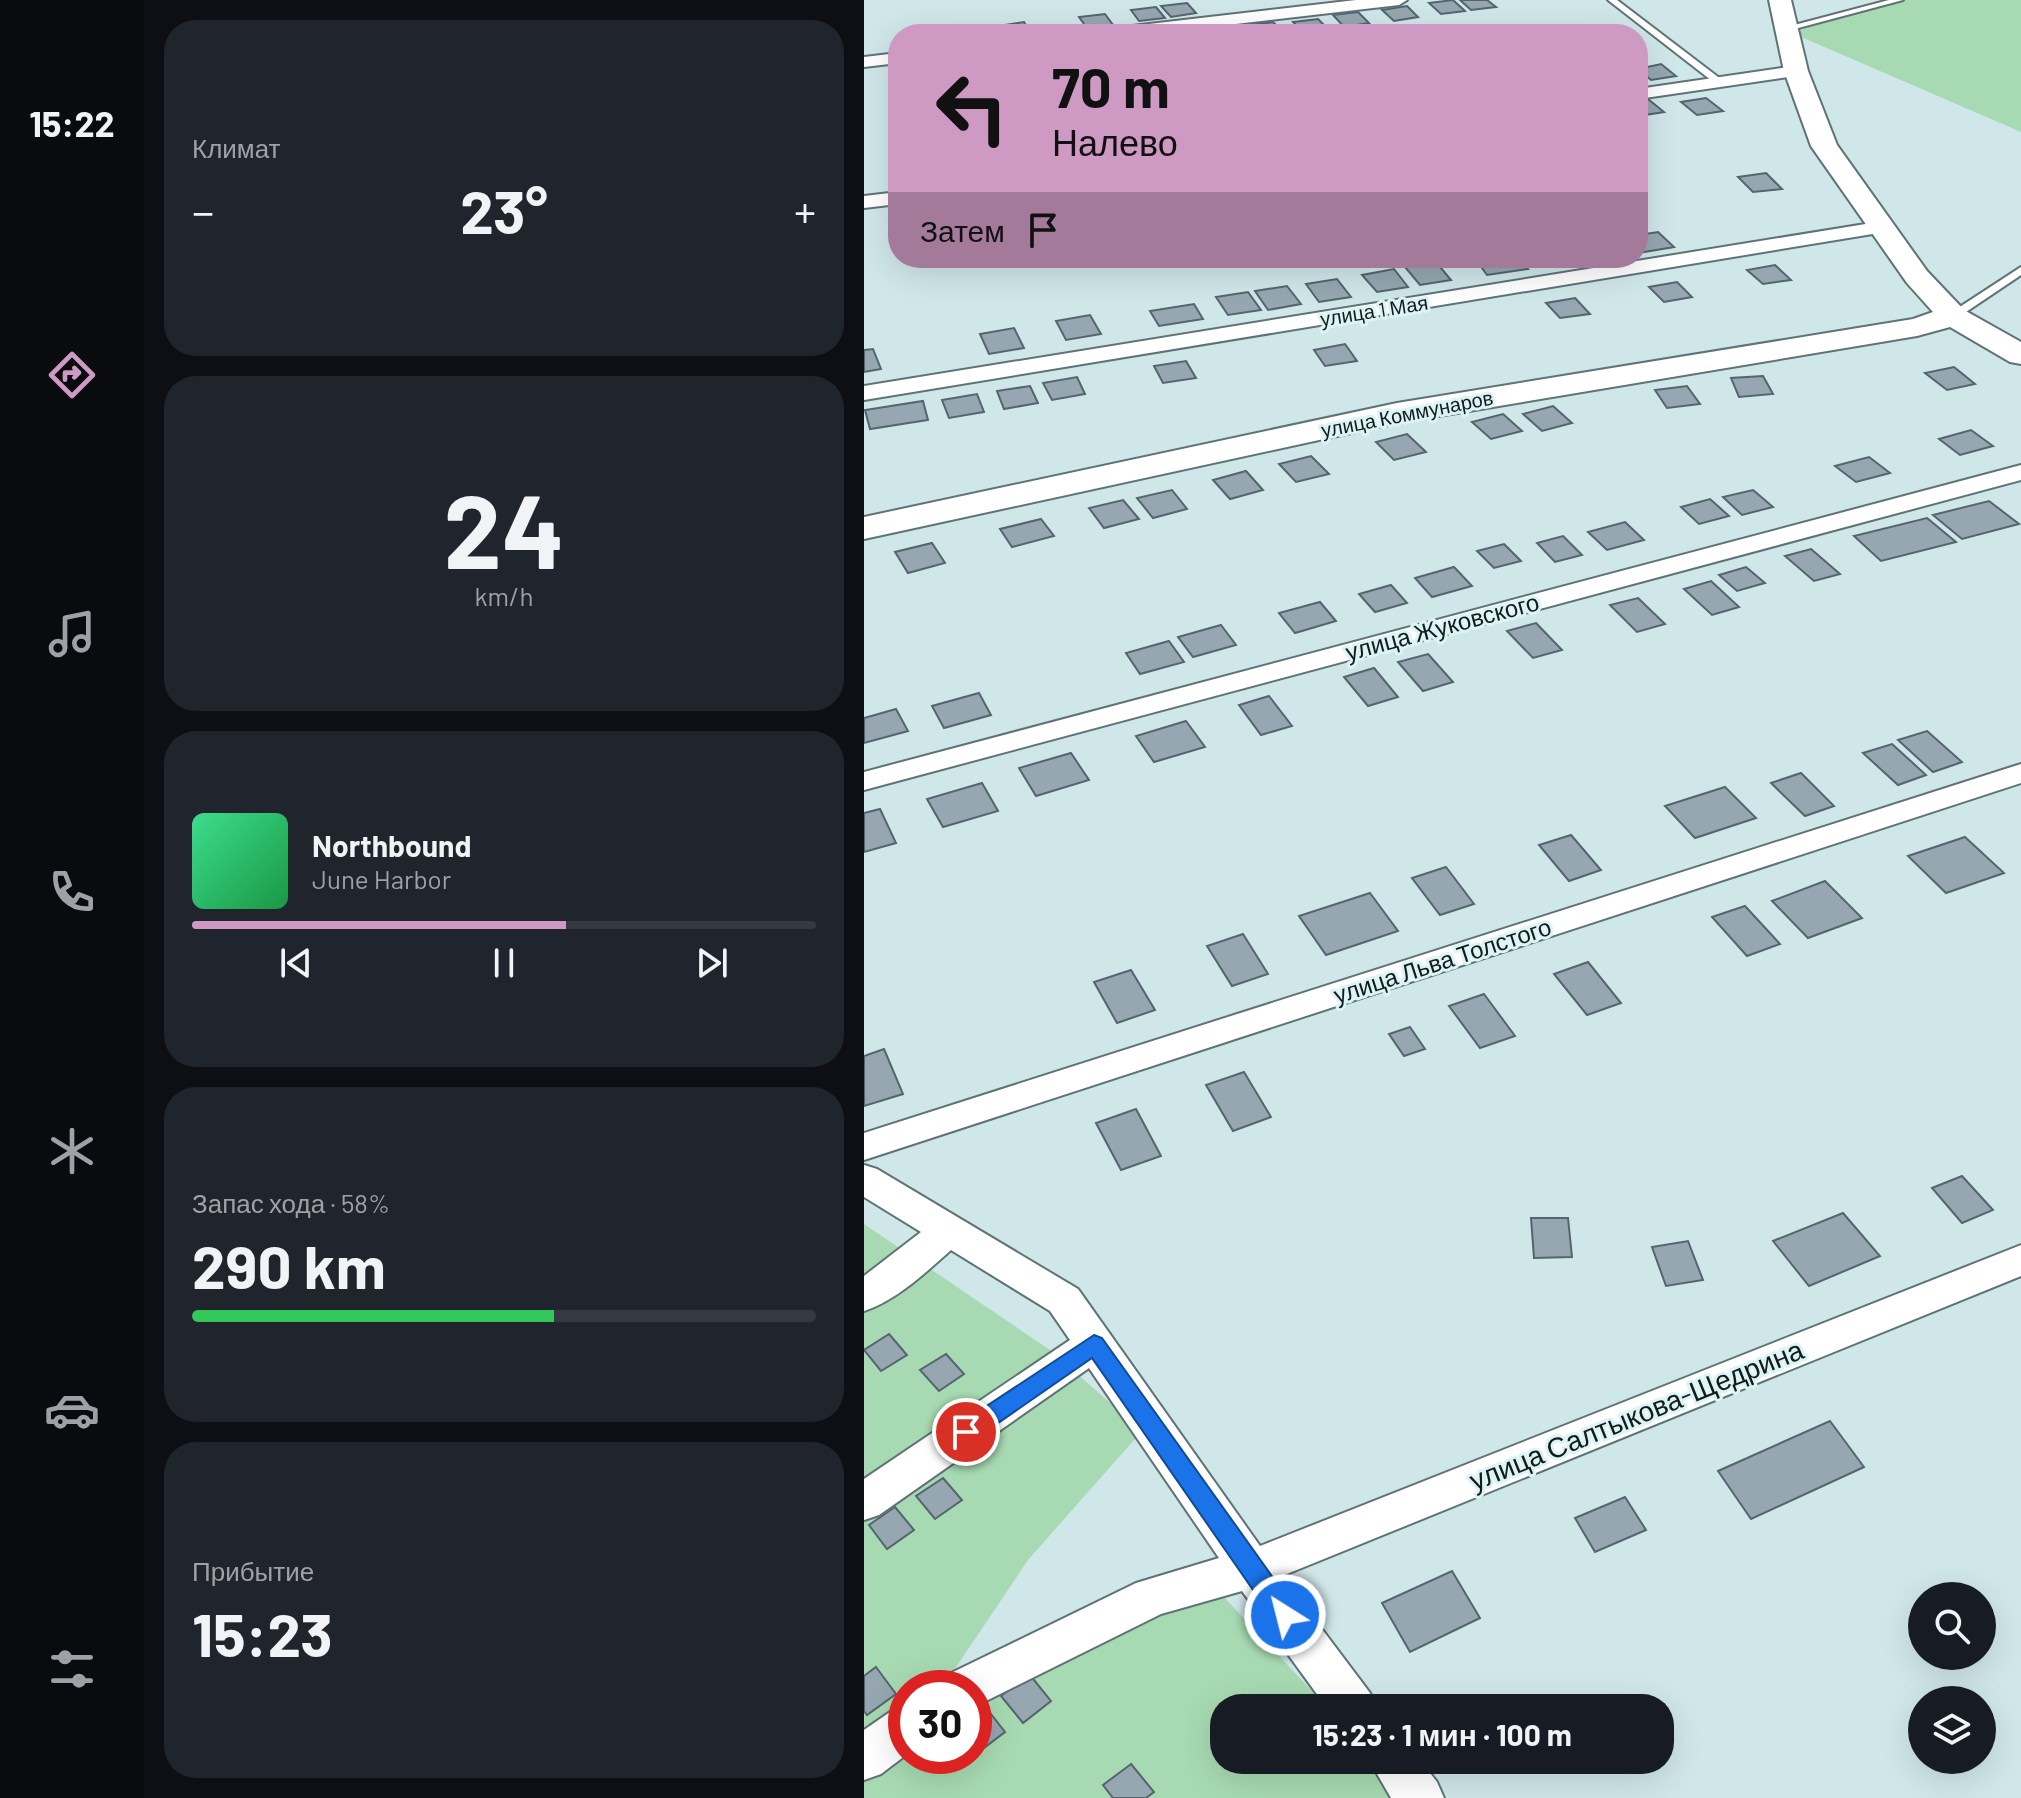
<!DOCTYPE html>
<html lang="ru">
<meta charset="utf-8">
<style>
body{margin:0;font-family:Barlow,sans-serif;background:#20242c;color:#f1f3f6;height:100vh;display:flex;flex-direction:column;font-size:30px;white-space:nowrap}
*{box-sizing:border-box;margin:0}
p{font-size:26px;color:#9ea1a6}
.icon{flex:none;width:44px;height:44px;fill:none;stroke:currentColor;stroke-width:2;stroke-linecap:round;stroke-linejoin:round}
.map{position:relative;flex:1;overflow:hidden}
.panel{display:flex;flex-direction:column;gap:20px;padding:20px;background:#0d0f14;width:720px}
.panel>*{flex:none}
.hud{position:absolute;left:24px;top:24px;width:760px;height:244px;border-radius:32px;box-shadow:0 8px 32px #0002;background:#ce99c2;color:#111;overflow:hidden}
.tools{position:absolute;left:1044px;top:1582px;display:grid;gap:16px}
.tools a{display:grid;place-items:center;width:88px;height:88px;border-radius:50%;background:#171b24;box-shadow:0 8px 32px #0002;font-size:40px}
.speed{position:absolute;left:24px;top:1670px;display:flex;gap:16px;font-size:40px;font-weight:700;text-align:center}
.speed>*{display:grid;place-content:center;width:104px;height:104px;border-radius:50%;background:#171b24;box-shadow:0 8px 32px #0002;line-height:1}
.speed .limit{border:12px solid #d22;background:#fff;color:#111}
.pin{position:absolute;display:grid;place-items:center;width:68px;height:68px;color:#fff;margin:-34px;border:4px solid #fff;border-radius:50%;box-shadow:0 2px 8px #0007}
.me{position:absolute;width:88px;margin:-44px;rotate:324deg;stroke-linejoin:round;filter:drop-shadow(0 0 6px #0008)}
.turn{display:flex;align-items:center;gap:28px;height:168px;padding:0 32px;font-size:36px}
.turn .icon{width:104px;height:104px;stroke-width:2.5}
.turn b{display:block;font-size:56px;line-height:68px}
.then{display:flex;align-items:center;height:76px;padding:0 32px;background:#0003;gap:16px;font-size:30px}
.big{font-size:60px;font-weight:700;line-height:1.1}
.panel .card{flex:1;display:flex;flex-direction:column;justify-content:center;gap:12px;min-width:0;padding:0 28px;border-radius:32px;background:#20242c}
.panel .dial{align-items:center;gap:0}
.dial b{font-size:104px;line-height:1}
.song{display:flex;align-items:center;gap:24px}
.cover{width:96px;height:96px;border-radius:12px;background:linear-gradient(135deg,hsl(150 70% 55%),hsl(140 70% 35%))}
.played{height:8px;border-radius:4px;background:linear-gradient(90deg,#ce99c2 60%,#363941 60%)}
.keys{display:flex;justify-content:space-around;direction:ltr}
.heat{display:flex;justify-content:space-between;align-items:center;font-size:44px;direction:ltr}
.charge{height:12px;border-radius:6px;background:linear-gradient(90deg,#34c759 58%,#363941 0)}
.trip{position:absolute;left:346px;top:1694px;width:464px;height:80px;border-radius:32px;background:#171b24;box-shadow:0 8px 32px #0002;font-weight:700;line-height:80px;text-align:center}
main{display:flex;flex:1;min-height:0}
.tab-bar{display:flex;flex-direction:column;width:144px;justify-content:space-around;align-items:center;background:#090b0e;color:#9ea1a6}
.tab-bar .icon{width:56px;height:56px}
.tab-bar .active{color:#ce99c2}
.tab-bar b{font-size:36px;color:#f1f3f6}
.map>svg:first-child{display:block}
.green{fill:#a7dab2}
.building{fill:#96a7b1;stroke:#54656e;stroke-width:2}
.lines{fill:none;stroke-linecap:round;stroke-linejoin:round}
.lane-casing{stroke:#5f7376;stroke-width:4}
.street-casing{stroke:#5f7376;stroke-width:4}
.secondary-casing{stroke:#5f7376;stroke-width:4}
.lane{fill:#fff;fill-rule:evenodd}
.street{fill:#fff;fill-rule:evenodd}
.secondary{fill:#fff;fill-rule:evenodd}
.route{fill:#1a73e8;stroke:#114b97;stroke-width:2}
.labels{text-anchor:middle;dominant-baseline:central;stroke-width:6;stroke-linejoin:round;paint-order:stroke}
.far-street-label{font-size:20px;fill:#131b1c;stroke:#ddf4f7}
.street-label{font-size:24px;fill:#131b1c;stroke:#ddf4f7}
.near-street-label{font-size:28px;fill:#131b1c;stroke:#ddf4f7}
</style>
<main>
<nav class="tab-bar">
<b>15:22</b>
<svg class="icon active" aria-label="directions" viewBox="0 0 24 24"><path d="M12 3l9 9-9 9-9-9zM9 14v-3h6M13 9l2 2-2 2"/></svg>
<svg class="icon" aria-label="music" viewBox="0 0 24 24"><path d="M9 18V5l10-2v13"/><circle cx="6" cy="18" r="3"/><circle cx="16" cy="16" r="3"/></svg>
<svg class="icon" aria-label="phone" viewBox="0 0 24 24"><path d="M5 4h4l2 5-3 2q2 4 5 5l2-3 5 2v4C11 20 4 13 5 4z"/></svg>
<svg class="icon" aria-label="climate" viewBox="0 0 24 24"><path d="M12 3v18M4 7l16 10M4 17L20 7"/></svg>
<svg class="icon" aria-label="car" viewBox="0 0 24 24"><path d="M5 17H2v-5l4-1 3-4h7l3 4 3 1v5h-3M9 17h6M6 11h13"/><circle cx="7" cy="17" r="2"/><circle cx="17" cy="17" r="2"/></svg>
<svg class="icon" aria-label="filters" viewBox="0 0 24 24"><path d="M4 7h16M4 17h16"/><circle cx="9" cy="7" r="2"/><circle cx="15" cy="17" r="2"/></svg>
</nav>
<section class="panel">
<div class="card"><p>Климат</p>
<div class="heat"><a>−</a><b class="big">23°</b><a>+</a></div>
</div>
<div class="card dial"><b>24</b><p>km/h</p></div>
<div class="card">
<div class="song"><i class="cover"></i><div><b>Northbound</b><p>June Harbor</p></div></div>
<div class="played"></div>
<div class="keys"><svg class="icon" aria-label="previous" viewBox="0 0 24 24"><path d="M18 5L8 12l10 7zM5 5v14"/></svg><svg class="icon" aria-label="pause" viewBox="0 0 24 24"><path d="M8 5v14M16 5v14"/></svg><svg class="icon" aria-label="next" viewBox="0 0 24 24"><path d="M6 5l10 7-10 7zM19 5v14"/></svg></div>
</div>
<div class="card"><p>Запас хода · 58%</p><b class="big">290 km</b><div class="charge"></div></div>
<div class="card"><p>Прибытие</p><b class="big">15:23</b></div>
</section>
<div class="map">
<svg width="1157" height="1798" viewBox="0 0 1157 1798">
<rect width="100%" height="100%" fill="#d0e7ea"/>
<g class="green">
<polygon points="1021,0 1157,0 1157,132 928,33"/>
<polygon points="0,1224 186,1350 278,1431 164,1560 78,1688 42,1688 42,1756 110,1756 110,1688 288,1597 357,1594 464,1708 360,1708 360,1760 513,1760 548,1798 0,1798"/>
</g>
<g class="building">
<polygon points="589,0 601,11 577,14 565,3"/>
<polygon points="596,0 623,0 632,7 607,10"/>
<polygon points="323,3 332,13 307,17 297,6"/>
<polygon points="543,6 554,17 530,21 518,10"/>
<polygon points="292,7 301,18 275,21 267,10"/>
<polygon points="494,12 505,23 480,27 469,15"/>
<polygon points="241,14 249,25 223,28 215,17"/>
<polygon points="454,19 465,30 440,33 429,22"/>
<polygon points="160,22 167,34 139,34 134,26"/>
<polygon points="409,22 420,33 392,34 384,25"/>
<polygon points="797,64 812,76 787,80 774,69"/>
<polygon points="842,98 859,111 833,115 817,102"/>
<polygon points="784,99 800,112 774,116 774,101"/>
<polygon points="902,173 918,189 889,192 874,177"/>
<polygon points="794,232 810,247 774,253 774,235"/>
<polygon points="636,258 655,258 664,269 623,275 613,261"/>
<polygon points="700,258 735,258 737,260 707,265"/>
<polygon points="572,262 587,280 556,285 541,267"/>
<polygon points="911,265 927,280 899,284 883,270"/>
<polygon points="530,269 544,287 513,292 498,275"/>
<polygon points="473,279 487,297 455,302 442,284"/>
<polygon points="813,282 828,297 800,302 785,287"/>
<polygon points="423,286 437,304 404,310 391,291"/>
<polygon points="384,292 397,310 364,315 352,297"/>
<polygon points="711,298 726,314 696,318 682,303"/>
<polygon points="330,304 339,319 295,326 286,311"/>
<polygon points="226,315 237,334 202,340 192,321"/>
<polygon points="150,328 160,348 125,354 116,334"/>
<polygon points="481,344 493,361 461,366 450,350"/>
<polygon points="9,349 17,369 0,372 0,350"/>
<polygon points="322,361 332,378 299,383 290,366"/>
<polygon points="1090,367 1111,384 1083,390 1061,373"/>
<polygon points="899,376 909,394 875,397 867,378"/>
<polygon points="213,377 221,394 188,400 179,383"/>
<polygon points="166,386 174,403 140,409 133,391"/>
<polygon points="823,386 836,404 803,408 791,390"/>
<polygon points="113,394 120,412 85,418 78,400"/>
<polygon points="59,401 64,420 6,429 1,410"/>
<polygon points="689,406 708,423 678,431 659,414"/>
<polygon points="639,414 658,431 627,439 608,422"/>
<polygon points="1107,430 1129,446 1096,455 1075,439"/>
<polygon points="543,434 562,452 530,460 512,442"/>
<polygon points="447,456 465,474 432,482 415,464"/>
<polygon points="1005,457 1026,473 992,482 971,466"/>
<polygon points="382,471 399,490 366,499 349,480"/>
<polygon points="308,490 323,509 289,518 273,498"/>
<polygon points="889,490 909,507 878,515 859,497"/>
<polygon points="846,499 865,516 835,524 817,507"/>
<polygon points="259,500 275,519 240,528 225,508"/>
<polygon points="1125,501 1155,524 1098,539 1069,515"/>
<polygon points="1063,518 1092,542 1017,561 990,536"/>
<polygon points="177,519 190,536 148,547 136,529"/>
<polygon points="761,522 780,540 743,550 724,532"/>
<polygon points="699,536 718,555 691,562 673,543"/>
<polygon points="68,543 81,563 44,573 31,552"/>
<polygon points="640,544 657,561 630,568 613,551"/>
<polygon points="947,549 976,574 950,581 921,556"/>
<polygon points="590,567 608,586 568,597 551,578"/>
<polygon points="882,567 901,583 873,591 855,575"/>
<polygon points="847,581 875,607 848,615 820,589"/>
<polygon points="527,585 543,603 511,612 495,594"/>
<polygon points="774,598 801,624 773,632 746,605"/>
<polygon points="456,602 472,621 431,633 415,613"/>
<polygon points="672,623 698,650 669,658 643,631"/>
<polygon points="357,625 372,645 329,657 314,637"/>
<polygon points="305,641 320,662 276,674 262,653"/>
<polygon points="564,654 589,682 559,691 534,662"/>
<polygon points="510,668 534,697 504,706 480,677"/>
<polygon points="115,693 127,715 80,728 68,706"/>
<polygon points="405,696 428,726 397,735 375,705"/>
<polygon points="32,709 44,731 0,743 0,718"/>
<polygon points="322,721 341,747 290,762 272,736"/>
<polygon points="1063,731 1098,762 1069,772 1034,740"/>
<polygon points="1028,744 1062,775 1034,785 999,753"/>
<polygon points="207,753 225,780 172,796 155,768"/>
<polygon points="937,773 970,806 941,816 907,783"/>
<polygon points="118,783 134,811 79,827 63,799"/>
<polygon points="861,787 892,818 831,838 801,806"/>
<polygon points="16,809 32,843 0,852 0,813"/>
<polygon points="707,835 737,870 705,881 675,845"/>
<polygon points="1101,837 1140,873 1082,893 1044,856"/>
<polygon points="582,867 610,904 576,915 548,878"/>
<polygon points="961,881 998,918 944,938 908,901"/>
<polygon points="506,893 534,931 462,955 435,916"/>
<polygon points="881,906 916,944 883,956 848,917"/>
<polygon points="379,934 404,974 368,986 343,946"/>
<polygon points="724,962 757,1003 723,1015 690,974"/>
<polygon points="267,970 291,1010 253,1023 230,982"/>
<polygon points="620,994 651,1036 616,1048 585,1006"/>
<polygon points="546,1027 561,1049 540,1056 525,1034"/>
<polygon points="20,1049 39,1094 0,1106 0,1056"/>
<polygon points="380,1072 407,1117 369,1131 342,1085"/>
<polygon points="272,1109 297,1156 257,1170 232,1123"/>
<polygon points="1098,1176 1129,1210 1098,1223 1068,1188"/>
<polygon points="979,1213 1016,1256 945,1286 909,1241"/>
<polygon points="667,1218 704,1218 708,1257 670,1258"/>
<polygon points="824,1241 839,1280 802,1286 788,1247"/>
<polygon points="25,1334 43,1355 17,1371 0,1350"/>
<polygon points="82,1354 100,1374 75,1391 56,1370"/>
<polygon points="966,1421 1000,1467 887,1519 854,1471"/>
<polygon points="79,1478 98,1500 71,1519 52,1496"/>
<polygon points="761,1497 782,1530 731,1552 711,1518"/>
<polygon points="31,1507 50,1530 23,1549 5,1525"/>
<polygon points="588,1571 616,1618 546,1652 518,1603"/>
<polygon points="12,1667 32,1694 3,1715 0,1711 0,1676"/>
<polygon points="166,1675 187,1701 159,1723 137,1696"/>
<polygon points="120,1705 141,1732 112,1754 110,1713"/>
<polygon points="267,1764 290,1792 282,1798 249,1798 239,1785"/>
</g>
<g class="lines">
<g class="lane-casing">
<g id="lane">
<polygon points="744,0 753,0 858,80 858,84 852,84"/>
<polygon points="1025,0 1039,0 923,31 919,28"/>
<polygon points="1157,267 1157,275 1093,318 1085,318 1085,314"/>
</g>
</g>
<g class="street-casing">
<g id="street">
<polygon points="492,0 543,0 535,5 286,34 233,34 242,29"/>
<polygon points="34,53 34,63 0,67 0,57"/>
<polygon points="932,66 938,67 941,71 938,75 774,99 774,89"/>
<polygon points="34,192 34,204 0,208 0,196"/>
<polygon points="1020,221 1027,223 1030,227 1027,231 0,400 0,386"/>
<polygon points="1157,465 1157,480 0,790 0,772"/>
<polygon points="1157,764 1157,783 0,1160 0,1133"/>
<path d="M0 1165 13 1169 214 1289 396 1546 1157 1245V1276L418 1576 506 1693 513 1708H463L378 1591 297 1614 110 1707V1688H80L87 1673 272 1583 355 1558 225 1368 15 1515 0 1520V1479L206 1340 186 1311 87 1250C61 1273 33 1300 0 1311V1276L57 1232 0 1197Z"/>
<polygon points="42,1705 42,1755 17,1774 0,1780 0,1730 26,1712"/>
<polygon points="505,1760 556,1760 573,1782 580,1798 527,1798"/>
</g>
</g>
<g class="secondary-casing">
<polygon id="secondary" points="905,0 927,0 944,71 973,145 1063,271 1100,310 1157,342 1157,364 1146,362 1086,327 1053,336 533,423 0,539 0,517 533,403 1049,319 1069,312 1043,283 947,146 920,71"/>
</g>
<use href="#lane" class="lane"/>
<use href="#street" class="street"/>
<use href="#secondary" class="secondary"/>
</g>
<polygon class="route" points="230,1335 238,1338 430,1607 434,1615 430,1623 421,1627 412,1623 228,1358 111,1439 102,1442 94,1439 91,1432 94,1425"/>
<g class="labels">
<g class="far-street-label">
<text transform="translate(510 310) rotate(-9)">улица 1 Мая</text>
<text transform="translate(543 413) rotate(-11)">улица Коммунаров</text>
</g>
<g class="street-label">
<text transform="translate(578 626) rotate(-15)">улица Жуковского</text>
<text transform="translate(578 960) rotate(-18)">улица Льва Толстого</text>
</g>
<g class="near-street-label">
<text transform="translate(772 1414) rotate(-22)">улица Салтыкова-Щедрина</text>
</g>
</g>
</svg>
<div class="tools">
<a><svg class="icon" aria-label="search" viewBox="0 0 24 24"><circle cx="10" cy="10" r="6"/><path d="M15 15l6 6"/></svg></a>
<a><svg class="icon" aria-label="layers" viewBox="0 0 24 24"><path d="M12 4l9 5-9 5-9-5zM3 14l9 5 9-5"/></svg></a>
</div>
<div class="speed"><div class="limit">30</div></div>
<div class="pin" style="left:102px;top:1432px;background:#d93025"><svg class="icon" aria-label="arrive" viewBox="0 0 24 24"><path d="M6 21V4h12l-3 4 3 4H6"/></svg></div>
<svg class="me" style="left:421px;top:1615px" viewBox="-20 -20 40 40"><circle r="17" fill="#1a73e8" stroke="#fff" stroke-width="3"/><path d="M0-11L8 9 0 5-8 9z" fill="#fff"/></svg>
<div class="trip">15:23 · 1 мин · 100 m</div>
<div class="hud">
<div class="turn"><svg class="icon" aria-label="left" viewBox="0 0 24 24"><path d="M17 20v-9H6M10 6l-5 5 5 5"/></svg><div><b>70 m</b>Налево</div></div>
<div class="then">Затем<svg class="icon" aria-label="arrive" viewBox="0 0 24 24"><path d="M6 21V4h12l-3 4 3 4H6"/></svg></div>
</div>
</div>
</main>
